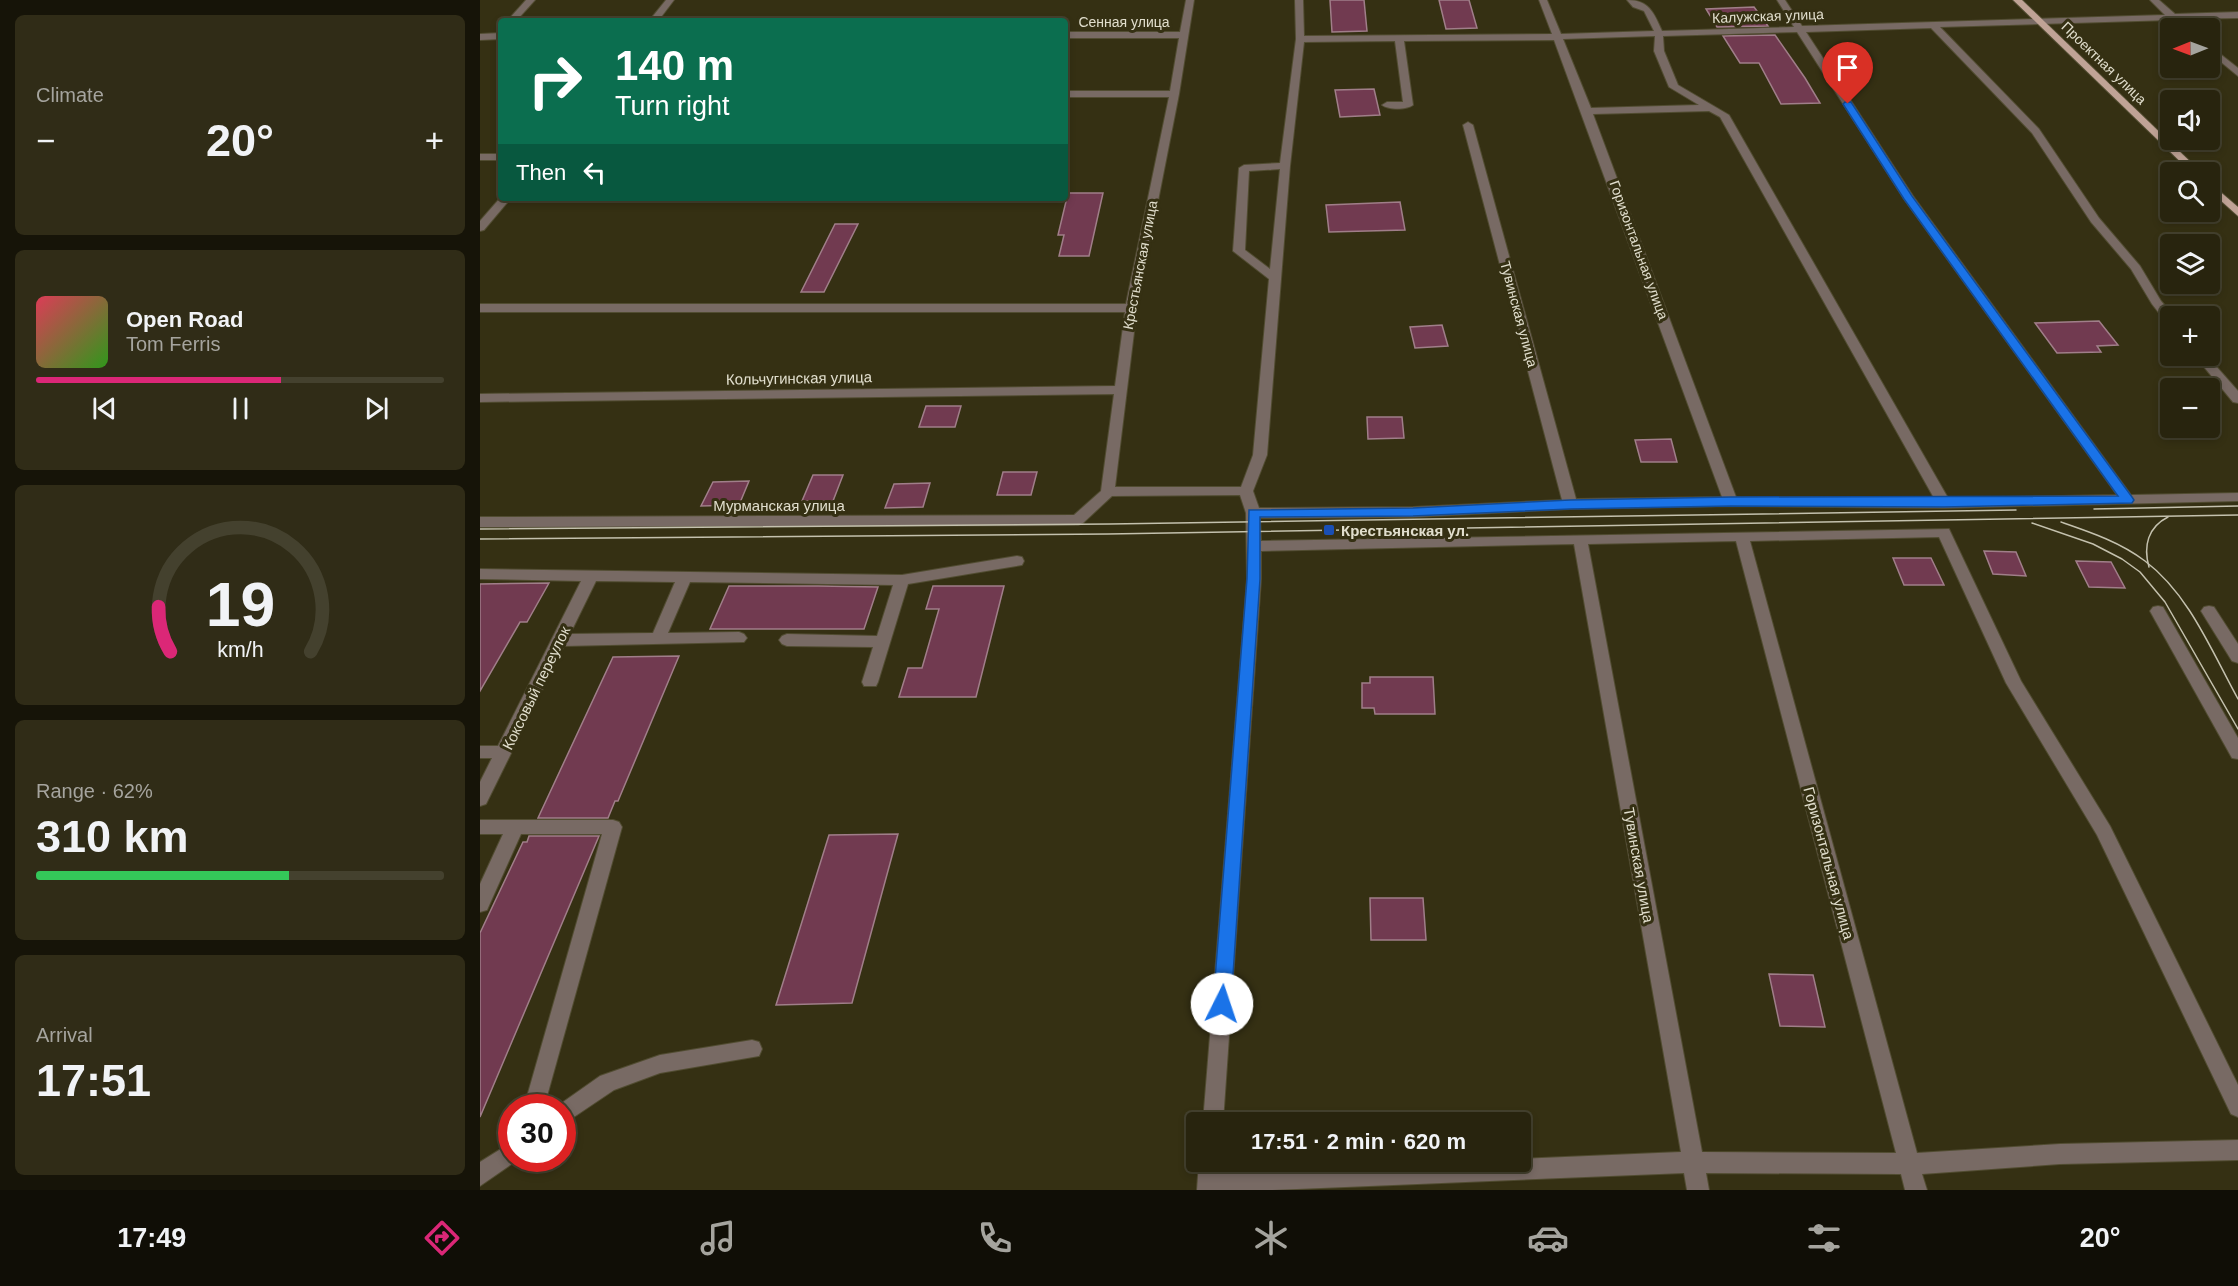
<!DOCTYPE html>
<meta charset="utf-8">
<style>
body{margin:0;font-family:Arial,sans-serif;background:#302c17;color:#f1f3f6;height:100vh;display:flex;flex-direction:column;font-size:22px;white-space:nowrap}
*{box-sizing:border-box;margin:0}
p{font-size:20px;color:#a5a49e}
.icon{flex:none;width:33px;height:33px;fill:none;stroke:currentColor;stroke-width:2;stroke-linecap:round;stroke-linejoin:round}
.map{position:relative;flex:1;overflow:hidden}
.side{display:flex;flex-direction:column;gap:15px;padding:15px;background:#161408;width:480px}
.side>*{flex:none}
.banner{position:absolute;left:18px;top:18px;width:570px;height:183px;border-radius:6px;box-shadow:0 3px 9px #0003,0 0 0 2px #44412e;background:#0b6e4f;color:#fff;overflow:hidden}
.needle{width:39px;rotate:269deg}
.tools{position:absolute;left:1680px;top:18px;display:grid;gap:12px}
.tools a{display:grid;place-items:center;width:60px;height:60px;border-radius:6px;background:#28240e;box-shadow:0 3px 9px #0003,0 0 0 2px #44412e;font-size:30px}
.speed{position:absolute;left:18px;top:1094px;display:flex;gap:12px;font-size:30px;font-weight:700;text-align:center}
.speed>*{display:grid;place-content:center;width:78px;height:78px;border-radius:50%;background:#28240e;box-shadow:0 3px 9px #0003,0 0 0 2px #44412e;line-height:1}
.speed .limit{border:9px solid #d22;background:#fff;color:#111}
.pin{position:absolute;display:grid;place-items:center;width:51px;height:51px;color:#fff;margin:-62px -26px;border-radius:50% 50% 50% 0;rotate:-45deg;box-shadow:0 0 6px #0007}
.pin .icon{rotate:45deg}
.me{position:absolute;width:66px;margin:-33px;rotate:4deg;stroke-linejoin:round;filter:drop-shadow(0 0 4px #0008)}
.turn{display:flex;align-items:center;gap:21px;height:126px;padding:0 18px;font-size:27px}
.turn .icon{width:78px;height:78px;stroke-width:2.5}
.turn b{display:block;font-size:42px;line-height:51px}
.then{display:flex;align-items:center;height:57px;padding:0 18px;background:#0003;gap:12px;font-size:22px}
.big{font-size:45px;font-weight:700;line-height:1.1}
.side .widget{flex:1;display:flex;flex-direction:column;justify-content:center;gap:9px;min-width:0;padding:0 21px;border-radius:9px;background:#302c17}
.side .dial{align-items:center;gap:0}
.dial svg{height:156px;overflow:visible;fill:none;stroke:#44412e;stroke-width:7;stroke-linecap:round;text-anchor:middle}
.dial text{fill:#f1f3f6;stroke:none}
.song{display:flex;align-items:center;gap:18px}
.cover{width:72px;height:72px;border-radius:9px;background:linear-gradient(135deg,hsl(350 70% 55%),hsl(110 70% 35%))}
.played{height:6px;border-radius:3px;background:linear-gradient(90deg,#db2777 60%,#44412e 60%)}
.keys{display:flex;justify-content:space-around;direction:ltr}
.heat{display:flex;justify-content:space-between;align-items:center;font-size:33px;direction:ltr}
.charge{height:9px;border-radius:4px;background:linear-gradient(90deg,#34c759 62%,#44412e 0)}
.trip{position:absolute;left:706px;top:1112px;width:345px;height:60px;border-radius:6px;background:#28240e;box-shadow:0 3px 9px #0003,0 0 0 2px #44412e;font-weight:700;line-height:60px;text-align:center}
.menu{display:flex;height:96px;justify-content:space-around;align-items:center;background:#100e06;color:#a5a49e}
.menu .icon{width:42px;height:42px}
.menu .on{color:#db2777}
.menu b{font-size:27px;color:#f1f3f6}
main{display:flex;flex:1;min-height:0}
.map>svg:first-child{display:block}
.building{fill:#713a50;stroke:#a07e89;stroke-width:1.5}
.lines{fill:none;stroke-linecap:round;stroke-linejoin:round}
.minor-casing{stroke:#514c31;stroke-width:2}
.major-casing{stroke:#514c31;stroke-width:2}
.minor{fill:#786a64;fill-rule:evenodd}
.major{fill:#c0a396;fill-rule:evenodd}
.tram{stroke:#c4c1ae;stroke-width:1.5}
.route{fill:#1a73e8;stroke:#114b97;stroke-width:1.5}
.transit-dot{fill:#1a4fb4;stroke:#353013;stroke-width:2}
.labels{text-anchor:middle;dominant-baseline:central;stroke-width:6;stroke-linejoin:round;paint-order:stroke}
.far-street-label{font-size:14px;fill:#e1decd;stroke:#353013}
.street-label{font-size:15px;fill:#e1decd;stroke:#353013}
.poi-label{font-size:15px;font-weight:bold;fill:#e1decd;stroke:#353013;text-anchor:start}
</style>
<main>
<section class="side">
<div class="widget"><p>Climate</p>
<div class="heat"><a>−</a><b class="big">20°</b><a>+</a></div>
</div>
<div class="widget">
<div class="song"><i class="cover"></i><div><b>Open Road</b><p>Tom Ferris</p></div></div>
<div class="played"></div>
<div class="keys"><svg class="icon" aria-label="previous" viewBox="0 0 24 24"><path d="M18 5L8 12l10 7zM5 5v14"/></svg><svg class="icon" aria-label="pause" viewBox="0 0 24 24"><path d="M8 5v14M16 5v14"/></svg><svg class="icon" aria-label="next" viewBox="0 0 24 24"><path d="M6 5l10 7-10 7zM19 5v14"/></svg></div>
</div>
<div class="widget dial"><svg viewBox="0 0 100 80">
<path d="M14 69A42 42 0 1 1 86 69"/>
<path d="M14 69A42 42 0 0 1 8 46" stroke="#db2777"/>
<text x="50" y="56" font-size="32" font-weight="700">19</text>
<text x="50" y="72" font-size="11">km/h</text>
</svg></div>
<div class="widget"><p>Range · 62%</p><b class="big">310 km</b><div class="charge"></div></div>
<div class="widget"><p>Arrival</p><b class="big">17:51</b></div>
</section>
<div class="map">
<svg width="1758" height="1190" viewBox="0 0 1758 1190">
<rect width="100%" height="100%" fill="#353013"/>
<g class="building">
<polygon points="850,0 884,0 887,31 852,32"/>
<polygon points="959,0 989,0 997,28 966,29"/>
<polygon points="1274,7 1288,26 1237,27 1226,9"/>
<polygon points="1295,35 1325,78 1340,103 1301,104 1279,63 1260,63 1243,36"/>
<polygon points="894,89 900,115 860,117 855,90"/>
<polygon points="588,193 623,193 609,256 579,256 584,235 578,235"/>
<polygon points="920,202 925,230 849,232 846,205"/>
<polygon points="355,224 378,224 344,292 321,292"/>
<polygon points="1619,321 1638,345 1617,346 1621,352 1577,353 1555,323"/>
<polygon points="962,325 968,346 935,348 930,327"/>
<polygon points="446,406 481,406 475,427 439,427"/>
<polygon points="887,417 922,417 924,438 888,439"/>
<polygon points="1191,439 1197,462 1161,462 1155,440"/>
<polygon points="523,472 557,472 551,495 517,495"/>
<polygon points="333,475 363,475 353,501 322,501"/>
<polygon points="269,481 259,505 221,506 233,482"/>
<polygon points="450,483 443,507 405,508 414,484"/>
<polygon points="1504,551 1536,552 1546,576 1513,574"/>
<polygon points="1413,558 1451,558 1464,585 1424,585"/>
<polygon points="1596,561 1631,562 1645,588 1609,587"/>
<polygon points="69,583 47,622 40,622 0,691 0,584"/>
<polygon points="249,586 338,586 398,587 384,629 230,629"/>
<polygon points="453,586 524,586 496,697 419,697 428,668 442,668 459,609 446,609"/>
<polygon points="199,656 138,801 135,801 128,818 58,818 133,657"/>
<polygon points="890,677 953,677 955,714 895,714 894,708 882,708 882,683 890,683"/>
<polygon points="418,834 372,1003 296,1005 349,835"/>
<polygon points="49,836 119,836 0,1117 0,933 43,842 47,842"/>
<polygon points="890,898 943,898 946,940 891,940"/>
<polygon points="1289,974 1333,975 1345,1027 1300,1026"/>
</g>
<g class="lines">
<g class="minor-casing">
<g id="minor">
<polygon points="46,0 55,0 36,21 27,21"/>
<polygon points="186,0 194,0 178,21 169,21"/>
<path d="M706 0H714L699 94 657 308 635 487H761L773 455 789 279 753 251 759 168 764 165 800 163 816 39 815 0H823L824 36 1072 34 1059 0H1067L1081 34 1174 31 1164 11 1153 7 1147 0C1169 0 1174 13 1182 31L1314 27 1297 0H1305L1322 26 1685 15 1670 0H1679L1695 14 1758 12V18L1701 19 1709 28H1700L1691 20 1460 27 1559 129 1619 218 1660 266 1681 301 1694 316H1690V323L1686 322 1672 304 1651 269 1611 222 1552 133 1451 28 1326 32 1433 196 1651 495 1758 493V501L1464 508 1251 506 1090 509 933 517 780 518 781 541 1469 529 1541 681 1630 826 1758 1085V1117L1751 1114 1617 835 1526 683 1459 537 1270 541 1437 1153 1580 1144 1758 1140V1160L1580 1164 1442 1174 1447 1190H1425L1421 1174 1226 1173 1229 1190H1207L1204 1173 793 1190H717L719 1161H741L740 1171 981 1161H1041V1159L1201 1152 1094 544 781 551V579L743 1122H723L767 579 766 513 760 495 632 496 603 523 598 525 0 527V517L594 515 621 491 634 394 0 402V394L635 386 645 312H0V304H646L689 97H585V91H690L699 38H585V32H700ZM1317 32 1424 199 1637 495 1468 498 1249 115 1198 85 1184 51 1183 36ZM1175 36 1174 51 1189 87 1219 105 1111 108 1083 39ZM1074 40 1242 497 1096 499 993 125 988 122 983 125 1082 500 933 507 779 508 773 491 787 455 810 166 824 42 915 41 923 102H907L902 105C909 110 926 110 933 105L924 41ZM1229 111 1240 117 1454 498 1256 497 1113 114ZM800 169 790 269 765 250 769 171ZM1256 541 1416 1153 1222 1152 1108 544Z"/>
<polygon points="21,33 21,39 0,40 0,34"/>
<polygon points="1730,46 1758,68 1758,76 1730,53"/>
<rect x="0" y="154" width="21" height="6"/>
<polygon points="21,197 31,198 4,230 0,231 0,221"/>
<polygon points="1715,356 1727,356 1758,391 1758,403 1753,402"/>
<path d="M537 556 542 557 544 561 542 565 428 584 398 682 396 686H384L382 682 393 647 307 646 302 644 299 640 302 636 307 634 397 636 413 585 210 582 188 633 259 632 264 634 267 638 264 642 84 646 6 804 0 806V782L12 758H0V746H18L101 581 0 579V569L422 575ZM116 581 195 582 173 633 90 634Z"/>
<polygon points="1678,606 1683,607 1758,738 1758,759 1752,758 1670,611 1673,607"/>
<polygon points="1729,606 1734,607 1758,644 1758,663 1752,661 1721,611 1724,607"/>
<polygon points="0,820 133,820 139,822 142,827 64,1107 44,1107 122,834 41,834 7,910 0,912 0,884 23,834 0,834"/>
<polygon points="272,1040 279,1042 282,1049 279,1056 180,1073 134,1090 82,1125 82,1107 76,1107 120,1076 180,1055"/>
<polygon points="32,1142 32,1158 39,1159 0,1186 0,1162"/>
</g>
</g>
<g class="major-casing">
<g id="major">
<polygon points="1533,0 1542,0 1721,172 1711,172"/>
<polygon points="1730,183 1758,207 1758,216 1730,191"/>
</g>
</g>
<use href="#minor" class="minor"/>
<use href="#major" class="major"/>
<g class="tram">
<polyline points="1614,509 1758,506"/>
<path d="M1581 522C1610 532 1640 542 1665 561 1709 594 1732 652 1758 699"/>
<polyline points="1552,523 1613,544 1642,559 1660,572 1685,602 1758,729"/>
<polyline points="0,529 630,524 1536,510"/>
<polyline points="0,539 628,534 1758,515"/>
<path d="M1669 567C1663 546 1668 527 1688 517"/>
</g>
</g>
<polygon class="route" points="1365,102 1371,102 1432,196 1652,497 1654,500 1652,503 1464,507 1251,506 1090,509 933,516 780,517 780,579 751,1004 748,1009 742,1012 736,1009 733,1004 767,579 769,510 933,508 1090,500 1251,497 1638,496 1424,199 1363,104"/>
<rect class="transit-dot" x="843" y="524" width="12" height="12" rx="3"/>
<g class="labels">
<g class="far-street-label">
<text transform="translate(1288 16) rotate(-2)">Калужская улица</text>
<text x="644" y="22">Сенная улица</text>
<text transform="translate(1624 63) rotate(44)">Проектная улица</text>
<text transform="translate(1159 250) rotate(70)">Горизонтальная улица</text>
<text transform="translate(660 265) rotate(-79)">Крестьянская улица</text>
<text transform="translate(1039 314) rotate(75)">Тувинская улица</text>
</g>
<g class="street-label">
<text transform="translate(319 378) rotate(-1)">Кольчугинская улица</text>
<text x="299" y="505">Мурманская улица</text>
<text transform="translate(56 688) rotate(-64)">Коксовый переулок</text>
<text transform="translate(1349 863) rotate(75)">Горизонтальная улица</text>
<text transform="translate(1159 865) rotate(80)">Тувинская улица</text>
</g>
<g class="poi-label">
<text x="861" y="530">Крестьянская ул.</text>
</g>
</g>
</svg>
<div class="tools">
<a><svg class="needle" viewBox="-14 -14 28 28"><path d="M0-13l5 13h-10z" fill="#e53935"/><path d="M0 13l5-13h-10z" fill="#a5a49e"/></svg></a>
<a><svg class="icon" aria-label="sound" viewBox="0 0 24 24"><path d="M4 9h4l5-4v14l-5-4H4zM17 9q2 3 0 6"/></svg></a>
<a><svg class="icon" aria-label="search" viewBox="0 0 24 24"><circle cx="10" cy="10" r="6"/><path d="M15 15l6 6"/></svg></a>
<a><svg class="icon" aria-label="layers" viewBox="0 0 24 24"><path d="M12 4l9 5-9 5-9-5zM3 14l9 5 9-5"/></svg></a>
<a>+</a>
<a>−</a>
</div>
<div class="speed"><div class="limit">30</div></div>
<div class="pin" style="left:1368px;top:104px;background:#d93025"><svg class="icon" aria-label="arrive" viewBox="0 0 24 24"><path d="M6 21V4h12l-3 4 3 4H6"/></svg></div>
<svg class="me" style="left:742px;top:1004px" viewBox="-20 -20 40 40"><circle r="19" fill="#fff"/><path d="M0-13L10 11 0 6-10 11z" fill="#1a73e8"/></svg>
<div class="trip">17:51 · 2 min · 620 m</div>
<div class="banner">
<div class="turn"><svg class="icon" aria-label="right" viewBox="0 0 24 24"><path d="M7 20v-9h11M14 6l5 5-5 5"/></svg><div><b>140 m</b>Turn right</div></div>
<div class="then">Then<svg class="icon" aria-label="left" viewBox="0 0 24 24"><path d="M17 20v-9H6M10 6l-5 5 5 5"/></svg></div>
</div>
</div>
</main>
<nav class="menu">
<b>17:49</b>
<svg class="icon on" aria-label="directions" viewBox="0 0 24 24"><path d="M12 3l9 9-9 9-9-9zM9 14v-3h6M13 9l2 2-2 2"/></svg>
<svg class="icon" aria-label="music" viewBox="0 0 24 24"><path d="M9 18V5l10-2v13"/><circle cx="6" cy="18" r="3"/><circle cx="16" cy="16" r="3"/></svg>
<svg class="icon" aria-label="phone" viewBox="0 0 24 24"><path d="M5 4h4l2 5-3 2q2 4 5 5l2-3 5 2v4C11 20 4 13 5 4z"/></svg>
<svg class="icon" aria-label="climate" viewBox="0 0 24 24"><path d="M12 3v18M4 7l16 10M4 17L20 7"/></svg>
<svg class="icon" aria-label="car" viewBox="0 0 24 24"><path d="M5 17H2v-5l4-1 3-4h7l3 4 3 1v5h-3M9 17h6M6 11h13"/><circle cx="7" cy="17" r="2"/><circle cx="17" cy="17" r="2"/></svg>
<svg class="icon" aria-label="filters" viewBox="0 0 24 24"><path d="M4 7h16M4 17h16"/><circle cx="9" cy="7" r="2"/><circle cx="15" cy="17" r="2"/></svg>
<b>20°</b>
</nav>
